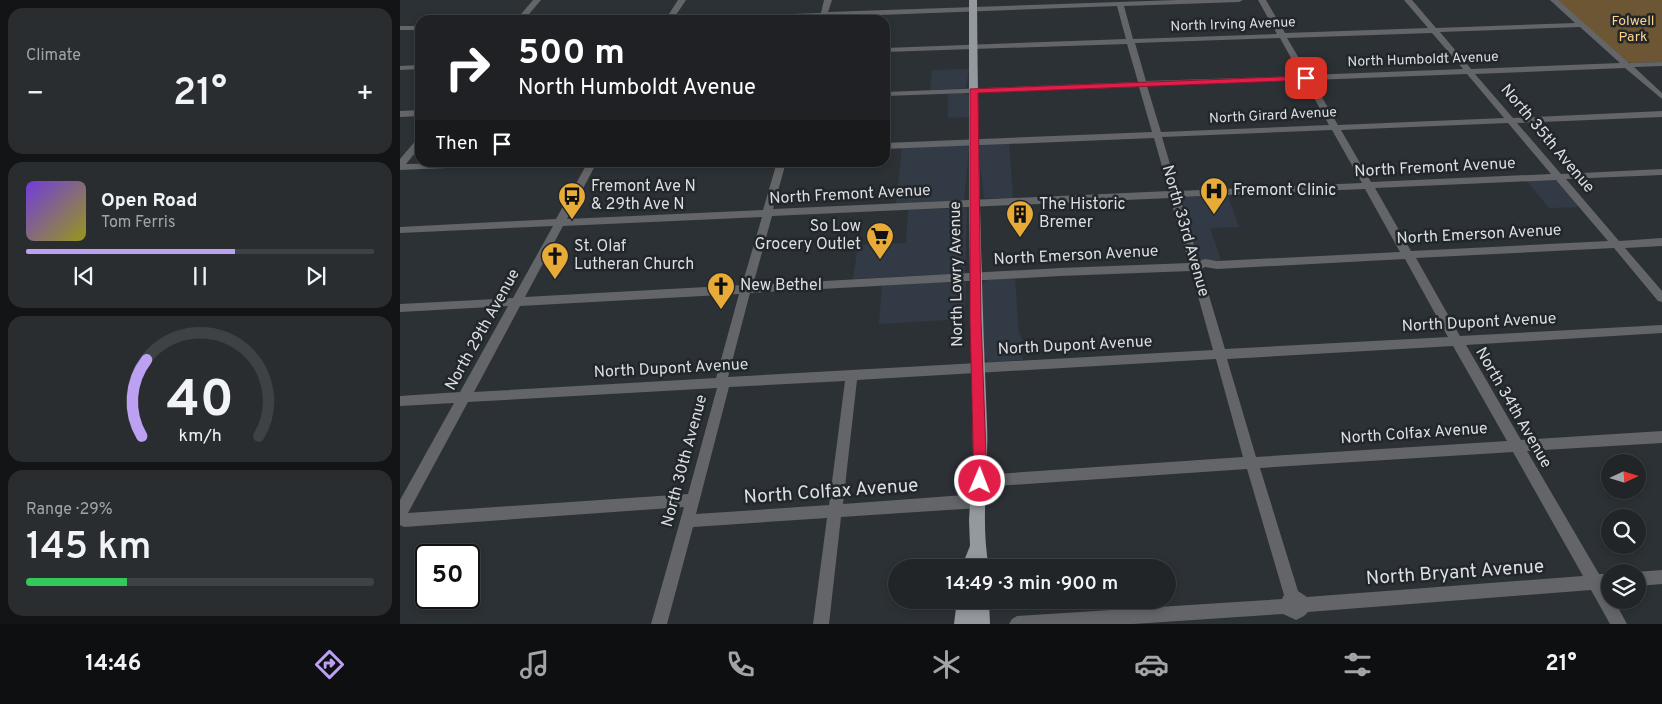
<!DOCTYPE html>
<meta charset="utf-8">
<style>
body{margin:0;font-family:Overpass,sans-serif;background:#292d30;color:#f1f3f6;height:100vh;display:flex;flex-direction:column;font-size:19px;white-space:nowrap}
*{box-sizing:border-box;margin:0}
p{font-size:16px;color:#a2a5a8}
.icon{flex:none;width:28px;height:28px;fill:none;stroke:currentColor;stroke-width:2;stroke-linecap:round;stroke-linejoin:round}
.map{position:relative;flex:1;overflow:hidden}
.panel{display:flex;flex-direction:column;gap:8px;padding:8px;background:#121416;width:400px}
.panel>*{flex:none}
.hud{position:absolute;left:15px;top:15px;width:475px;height:152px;border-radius:15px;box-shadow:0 2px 8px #0003,0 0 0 1px #3e4245;background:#202124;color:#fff;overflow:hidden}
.needle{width:32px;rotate:86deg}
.tools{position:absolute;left:1201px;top:454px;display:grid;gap:10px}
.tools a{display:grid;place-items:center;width:45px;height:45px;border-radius:50%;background:#212528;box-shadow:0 2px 8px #0003,0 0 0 1px #3e4245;font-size:25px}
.speed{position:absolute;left:15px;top:544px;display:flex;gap:10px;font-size:25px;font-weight:700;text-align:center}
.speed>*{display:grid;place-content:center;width:65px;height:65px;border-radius:50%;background:#212528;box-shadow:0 2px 8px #0003,0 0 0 1px #3e4245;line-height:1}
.speed .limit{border:2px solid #111;border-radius:8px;background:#fff;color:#111}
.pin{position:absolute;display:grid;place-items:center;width:42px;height:42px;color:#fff;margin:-21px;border-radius:10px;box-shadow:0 2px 8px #0006}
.me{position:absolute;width:55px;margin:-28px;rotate:1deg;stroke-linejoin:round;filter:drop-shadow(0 0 4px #0008)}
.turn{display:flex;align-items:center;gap:18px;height:105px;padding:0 20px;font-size:22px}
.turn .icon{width:65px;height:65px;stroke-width:2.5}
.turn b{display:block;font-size:35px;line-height:42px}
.then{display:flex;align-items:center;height:48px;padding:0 20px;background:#0003;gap:10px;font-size:19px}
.big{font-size:38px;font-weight:600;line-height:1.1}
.panel .tile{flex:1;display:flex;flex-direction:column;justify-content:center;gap:8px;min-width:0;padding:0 18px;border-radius:15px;background:#292d30}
.panel .dial{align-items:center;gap:0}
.dial svg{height:130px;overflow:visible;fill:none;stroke:#3e4245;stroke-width:7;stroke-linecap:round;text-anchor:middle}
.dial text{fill:#f1f3f6;stroke:none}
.song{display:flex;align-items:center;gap:15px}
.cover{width:60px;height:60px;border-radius:8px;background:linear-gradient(135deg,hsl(260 70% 55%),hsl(60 70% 35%))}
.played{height:5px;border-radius:2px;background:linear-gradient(90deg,#bca0f2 60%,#3e4245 60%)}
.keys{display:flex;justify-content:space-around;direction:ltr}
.heat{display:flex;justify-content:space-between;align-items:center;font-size:28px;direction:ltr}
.charge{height:8px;border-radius:4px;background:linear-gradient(90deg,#34c759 29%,#3e4245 0)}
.trip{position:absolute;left:488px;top:559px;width:288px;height:50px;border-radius:25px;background:#212528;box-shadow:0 2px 8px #0003,0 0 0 1px #3e4245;font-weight:600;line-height:50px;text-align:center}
.menu{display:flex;height:80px;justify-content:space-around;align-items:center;background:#0d0f10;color:#a2a5a8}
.menu .icon{width:35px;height:35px}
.menu .on{color:#bca0f2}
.menu b{font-size:22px;color:#f1f3f6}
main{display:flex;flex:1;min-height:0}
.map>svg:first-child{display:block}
.built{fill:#323b45}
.green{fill:#6c5633}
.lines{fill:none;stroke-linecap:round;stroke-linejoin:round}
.minor{fill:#636568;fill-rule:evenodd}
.major{fill:#94999e;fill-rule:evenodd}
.route{fill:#e11d48;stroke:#92132f}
.labels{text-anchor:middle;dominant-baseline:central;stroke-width:5;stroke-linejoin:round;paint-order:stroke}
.far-park-label{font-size:14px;fill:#fdd28c;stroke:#22272c}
.far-street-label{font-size:14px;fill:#dcdfe2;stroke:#22272c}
.street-label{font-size:16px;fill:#dcdfe2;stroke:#22272c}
.poi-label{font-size:16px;fill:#dcdfe2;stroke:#22272c;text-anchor:start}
.near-street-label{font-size:19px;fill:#dcdfe2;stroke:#22272c}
</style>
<main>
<section class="panel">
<div class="tile"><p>Climate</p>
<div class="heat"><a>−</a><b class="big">21°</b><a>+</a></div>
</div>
<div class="tile">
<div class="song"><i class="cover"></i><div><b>Open Road</b><p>Tom Ferris</p></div></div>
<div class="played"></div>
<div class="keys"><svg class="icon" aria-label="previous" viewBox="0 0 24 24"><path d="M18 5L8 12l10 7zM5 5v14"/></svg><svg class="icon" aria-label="pause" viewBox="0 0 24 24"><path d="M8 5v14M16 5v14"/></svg><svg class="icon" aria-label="next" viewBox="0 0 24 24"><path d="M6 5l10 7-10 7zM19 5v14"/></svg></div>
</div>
<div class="tile dial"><svg viewBox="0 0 100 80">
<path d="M14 69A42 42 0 1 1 86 69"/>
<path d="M14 69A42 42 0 0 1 17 22" stroke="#bca0f2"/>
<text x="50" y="56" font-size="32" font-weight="700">40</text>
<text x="50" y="72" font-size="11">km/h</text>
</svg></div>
<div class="tile"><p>Range · 29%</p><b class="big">145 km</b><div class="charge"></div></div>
</section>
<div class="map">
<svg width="1262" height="624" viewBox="0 0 1262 624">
<rect width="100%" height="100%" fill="#2c3136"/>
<g class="built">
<polygon points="569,69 566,88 530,90 532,70"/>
<polygon points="564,93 570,96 569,117 548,118 548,94"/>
<polygon points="609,143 613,198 584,198 578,147 584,144"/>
<polygon points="566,145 569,148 564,200 496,204 502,148"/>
<polygon points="1151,179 1158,180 1181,207 1149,208 1127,181"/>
<polygon points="828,196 839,227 810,228 821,260 802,261 799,258 782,199 785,197"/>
<polygon points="565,208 567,209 565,273 453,279 458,245 506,243 508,210"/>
<polygon points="615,278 619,335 621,335 623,360 588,362 584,356 582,283 587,280"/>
<polygon points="562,280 566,283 564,319 479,324 482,286"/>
</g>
<polygon class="green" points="1157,0 1262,0 1262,62 1232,63 1227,62"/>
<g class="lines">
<g class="minor">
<polygon points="133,0 141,0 124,20 116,20"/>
<polygon points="278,0 286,0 274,18 242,20 269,14"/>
<path d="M424 0H432L428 12 777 0H843L839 2 724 6 733 39 877 34 858 0H866L885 33 1028 28 1004 0H1012L1036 28 1175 23 1150 0H1158L1229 63 1262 62V66L1234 67 1262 93V99L1225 68 1075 74 1113 118 1262 111V117L1117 123 1161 174 1262 169V175L1166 179 1219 241 1262 238V246L1225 248 1262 291V302L1258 301 1214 248 1016 258 1060 336 1262 325V333L1066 345 1121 440 1262 431V443L1127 451 1199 574H1210V588L1207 589 1210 594V600H1214L1227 624H1210L1191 590 908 612 904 616 896 620 883 614 733 624H609L612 619 617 616 882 599 884 595 847 469 581 487 576 485 574 481 576 477 581 475 843 457 816 359 457 380 443 504 578 494 583 496 585 501 583 506 578 508 441 517 429 624H413L427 518 293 527 267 624H251L284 507 4 527 0 525V500L54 403 0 406V396L60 392 108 306 0 312V304L113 298 153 226 0 233V227L156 219 188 162H197L167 219 363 210 377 162H386L373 209 769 191 754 138 485 149V143L752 132 739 87 485 96V92L738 82 727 44 485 52V48L726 39 717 6 427 17 426 20H418L419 17 273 20 277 18 421 13ZM1180 27 1220 63 1071 69 1040 32ZM1032 33 1063 69 909 75 887 38ZM880 38 901 76 746 81 735 43ZM1067 74 1104 118 938 125 912 80ZM904 80 929 125 761 132 747 86ZM1108 123 1151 174 971 182 941 130ZM932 130 962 183 778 191 762 137ZM1156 180 1208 241 1011 251 975 188ZM965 189 1000 252 817 261 805 259 799 261 780 197ZM770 198 789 263 660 268 353 285 372 216ZM362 217 342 285 125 297 163 226ZM1005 259 1048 337 825 349 801 269 805 267 817 269ZM791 271 813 350 328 377 350 293 660 276ZM339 294 316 378 74 392 120 306ZM1053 346 1107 441 856 457 827 359ZM445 381 429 505 296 514 329 387ZM317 388 288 494 8 513 68 402ZM1113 452 1183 576 907 597 898 591 860 468Z"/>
<rect x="0" y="26" width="20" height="4"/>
<polygon points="20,65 20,69 0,70 0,66"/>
<polygon points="20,110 20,116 0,117 0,111"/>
<polygon points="20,138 20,147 6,164 120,162 116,165 0,170 0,159 17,139"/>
<polygon points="1262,570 1262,584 1238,586 1238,572 1236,572"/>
</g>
<g class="major">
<path d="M569 0H577C578 141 581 283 587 424 589 472 580 520 589 568H561L570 546 569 520 573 455 569 220Z"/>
<polygon points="557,600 589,600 590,624 572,624 572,613 572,624 554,624"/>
</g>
</g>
<polygon class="route" points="906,76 910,78 909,80 578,93 581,320 587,481 585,485 580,487 576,485 574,481 570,320 570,89"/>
<defs>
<g id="hospital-pin" transform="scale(1.4375)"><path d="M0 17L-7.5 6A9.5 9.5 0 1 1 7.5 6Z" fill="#e8ab37" stroke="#22272c"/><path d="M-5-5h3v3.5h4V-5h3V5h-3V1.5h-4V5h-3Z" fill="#111"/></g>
<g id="bus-pin" transform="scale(1.4375)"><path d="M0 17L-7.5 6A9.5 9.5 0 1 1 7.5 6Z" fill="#e8ab37" stroke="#22272c"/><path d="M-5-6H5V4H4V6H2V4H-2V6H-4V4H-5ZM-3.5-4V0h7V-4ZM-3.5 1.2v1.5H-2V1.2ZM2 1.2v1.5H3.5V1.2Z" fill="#111"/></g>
<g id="building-pin" transform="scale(1.4375)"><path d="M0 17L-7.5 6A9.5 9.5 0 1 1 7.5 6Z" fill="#e8ab37" stroke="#22272c"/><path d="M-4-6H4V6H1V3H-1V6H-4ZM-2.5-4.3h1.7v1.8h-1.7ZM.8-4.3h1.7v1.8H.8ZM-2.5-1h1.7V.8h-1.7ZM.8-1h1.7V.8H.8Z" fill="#111"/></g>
<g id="supermarket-pin" transform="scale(1.4375)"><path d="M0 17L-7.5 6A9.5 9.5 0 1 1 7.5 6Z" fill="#e8ab37" stroke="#22272c"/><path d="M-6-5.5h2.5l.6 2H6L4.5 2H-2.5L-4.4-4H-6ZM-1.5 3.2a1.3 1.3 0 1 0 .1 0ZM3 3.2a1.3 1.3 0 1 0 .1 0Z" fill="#111"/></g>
<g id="church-pin" transform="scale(1.4375)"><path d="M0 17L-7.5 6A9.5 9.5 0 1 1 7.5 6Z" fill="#e8ab37" stroke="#22272c"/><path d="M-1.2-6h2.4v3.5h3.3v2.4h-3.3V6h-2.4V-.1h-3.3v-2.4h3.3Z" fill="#111"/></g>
</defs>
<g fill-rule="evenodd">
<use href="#hospital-pin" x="814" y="191"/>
<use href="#bus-pin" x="172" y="196"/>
<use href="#building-pin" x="620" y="214"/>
<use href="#supermarket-pin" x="480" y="236"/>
<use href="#church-pin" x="155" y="256"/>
<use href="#church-pin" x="321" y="286"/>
</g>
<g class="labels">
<g class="far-park-label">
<text x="1233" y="21">Folwell<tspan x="1233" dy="16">Park</tspan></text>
</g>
<g class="far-street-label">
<text transform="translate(833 25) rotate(-2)">North Irving Avenue</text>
<text transform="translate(1023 60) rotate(-2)">North Humboldt Avenue</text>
<text transform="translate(873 116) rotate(-3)">North Girard Avenue</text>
</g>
<g class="street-label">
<text transform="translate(1147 139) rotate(50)">North 35th Avenue</text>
<text transform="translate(1035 168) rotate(-3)">North Fremont Avenue</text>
<text transform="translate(450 195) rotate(-3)">North Fremont Avenue</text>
<text transform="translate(785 231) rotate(74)">North 33rd Avenue</text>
<text transform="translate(1079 235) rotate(-3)">North Emerson Avenue</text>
<text transform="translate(676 256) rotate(-3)">North Emerson Avenue</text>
<text transform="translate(557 274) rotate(-91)">North Lowry Avenue</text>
<text transform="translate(1079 323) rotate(-3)">North Dupont Avenue</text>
<text transform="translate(83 330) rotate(-61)">North 29th Avenue</text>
<text transform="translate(675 346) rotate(-3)">North Dupont Avenue</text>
<text transform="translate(271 369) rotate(-3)">North Dupont Avenue</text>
<text transform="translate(1113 408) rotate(60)">North 34th Avenue</text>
<text transform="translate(1014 434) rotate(-4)">North Colfax Avenue</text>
<text transform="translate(285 461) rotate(-75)">North 30th Avenue</text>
</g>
<g class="poi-label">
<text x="191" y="187">Fremont Ave N<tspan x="191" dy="18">&amp; 29th Ave N</tspan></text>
<text x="833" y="191">Fremont Clinic</text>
<text x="639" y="205">The Historic<tspan x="639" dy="18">Bremer</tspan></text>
<text x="461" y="227" text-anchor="end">So Low<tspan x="461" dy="18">Grocery Outlet</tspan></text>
<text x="174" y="247">St. Olaf<tspan x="174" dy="18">Lutheran Church</tspan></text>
<text x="340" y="286">New Bethel</text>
</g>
<g class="near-street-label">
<text transform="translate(431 492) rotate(-4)">North Colfax Avenue</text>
<text transform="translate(1055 573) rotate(-4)">North Bryant Avenue</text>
</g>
</g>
</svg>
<div class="tools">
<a><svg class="needle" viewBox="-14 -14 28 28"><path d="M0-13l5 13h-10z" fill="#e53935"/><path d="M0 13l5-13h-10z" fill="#a2a5a8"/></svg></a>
<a><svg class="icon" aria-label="search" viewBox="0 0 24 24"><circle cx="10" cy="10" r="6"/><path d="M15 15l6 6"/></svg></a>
<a><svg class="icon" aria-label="layers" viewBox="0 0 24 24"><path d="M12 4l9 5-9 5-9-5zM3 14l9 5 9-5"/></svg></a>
</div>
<div class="speed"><div class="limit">50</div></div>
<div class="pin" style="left:906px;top:78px;background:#d93025"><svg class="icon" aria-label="arrive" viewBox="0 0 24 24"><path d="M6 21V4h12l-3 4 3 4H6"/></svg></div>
<svg class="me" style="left:580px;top:481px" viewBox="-20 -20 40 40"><circle r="17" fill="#e11d48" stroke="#fff" stroke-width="3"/><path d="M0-11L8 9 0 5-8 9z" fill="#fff"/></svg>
<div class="trip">14:49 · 3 min · 900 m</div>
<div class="hud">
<div class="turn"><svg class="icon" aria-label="right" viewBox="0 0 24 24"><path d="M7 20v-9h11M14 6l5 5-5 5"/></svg><div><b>500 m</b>North Humboldt Avenue</div></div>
<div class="then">Then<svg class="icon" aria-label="arrive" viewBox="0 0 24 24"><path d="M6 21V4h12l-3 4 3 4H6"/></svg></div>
</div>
</div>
</main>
<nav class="menu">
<b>14:46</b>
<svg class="icon on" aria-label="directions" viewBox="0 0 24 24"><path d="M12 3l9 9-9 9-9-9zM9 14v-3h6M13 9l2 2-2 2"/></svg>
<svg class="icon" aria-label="music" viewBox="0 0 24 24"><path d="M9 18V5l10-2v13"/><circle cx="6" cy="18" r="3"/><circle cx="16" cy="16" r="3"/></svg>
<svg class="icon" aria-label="phone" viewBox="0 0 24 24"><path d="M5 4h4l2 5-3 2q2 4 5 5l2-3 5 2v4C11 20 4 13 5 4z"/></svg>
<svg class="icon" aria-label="climate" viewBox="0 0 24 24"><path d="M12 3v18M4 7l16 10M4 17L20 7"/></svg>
<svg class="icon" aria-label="car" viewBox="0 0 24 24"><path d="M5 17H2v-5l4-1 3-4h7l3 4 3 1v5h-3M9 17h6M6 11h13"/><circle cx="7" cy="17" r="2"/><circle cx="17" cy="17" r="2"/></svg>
<svg class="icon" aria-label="filters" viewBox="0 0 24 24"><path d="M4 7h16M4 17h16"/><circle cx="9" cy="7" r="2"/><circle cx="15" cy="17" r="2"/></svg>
<b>21°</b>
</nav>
